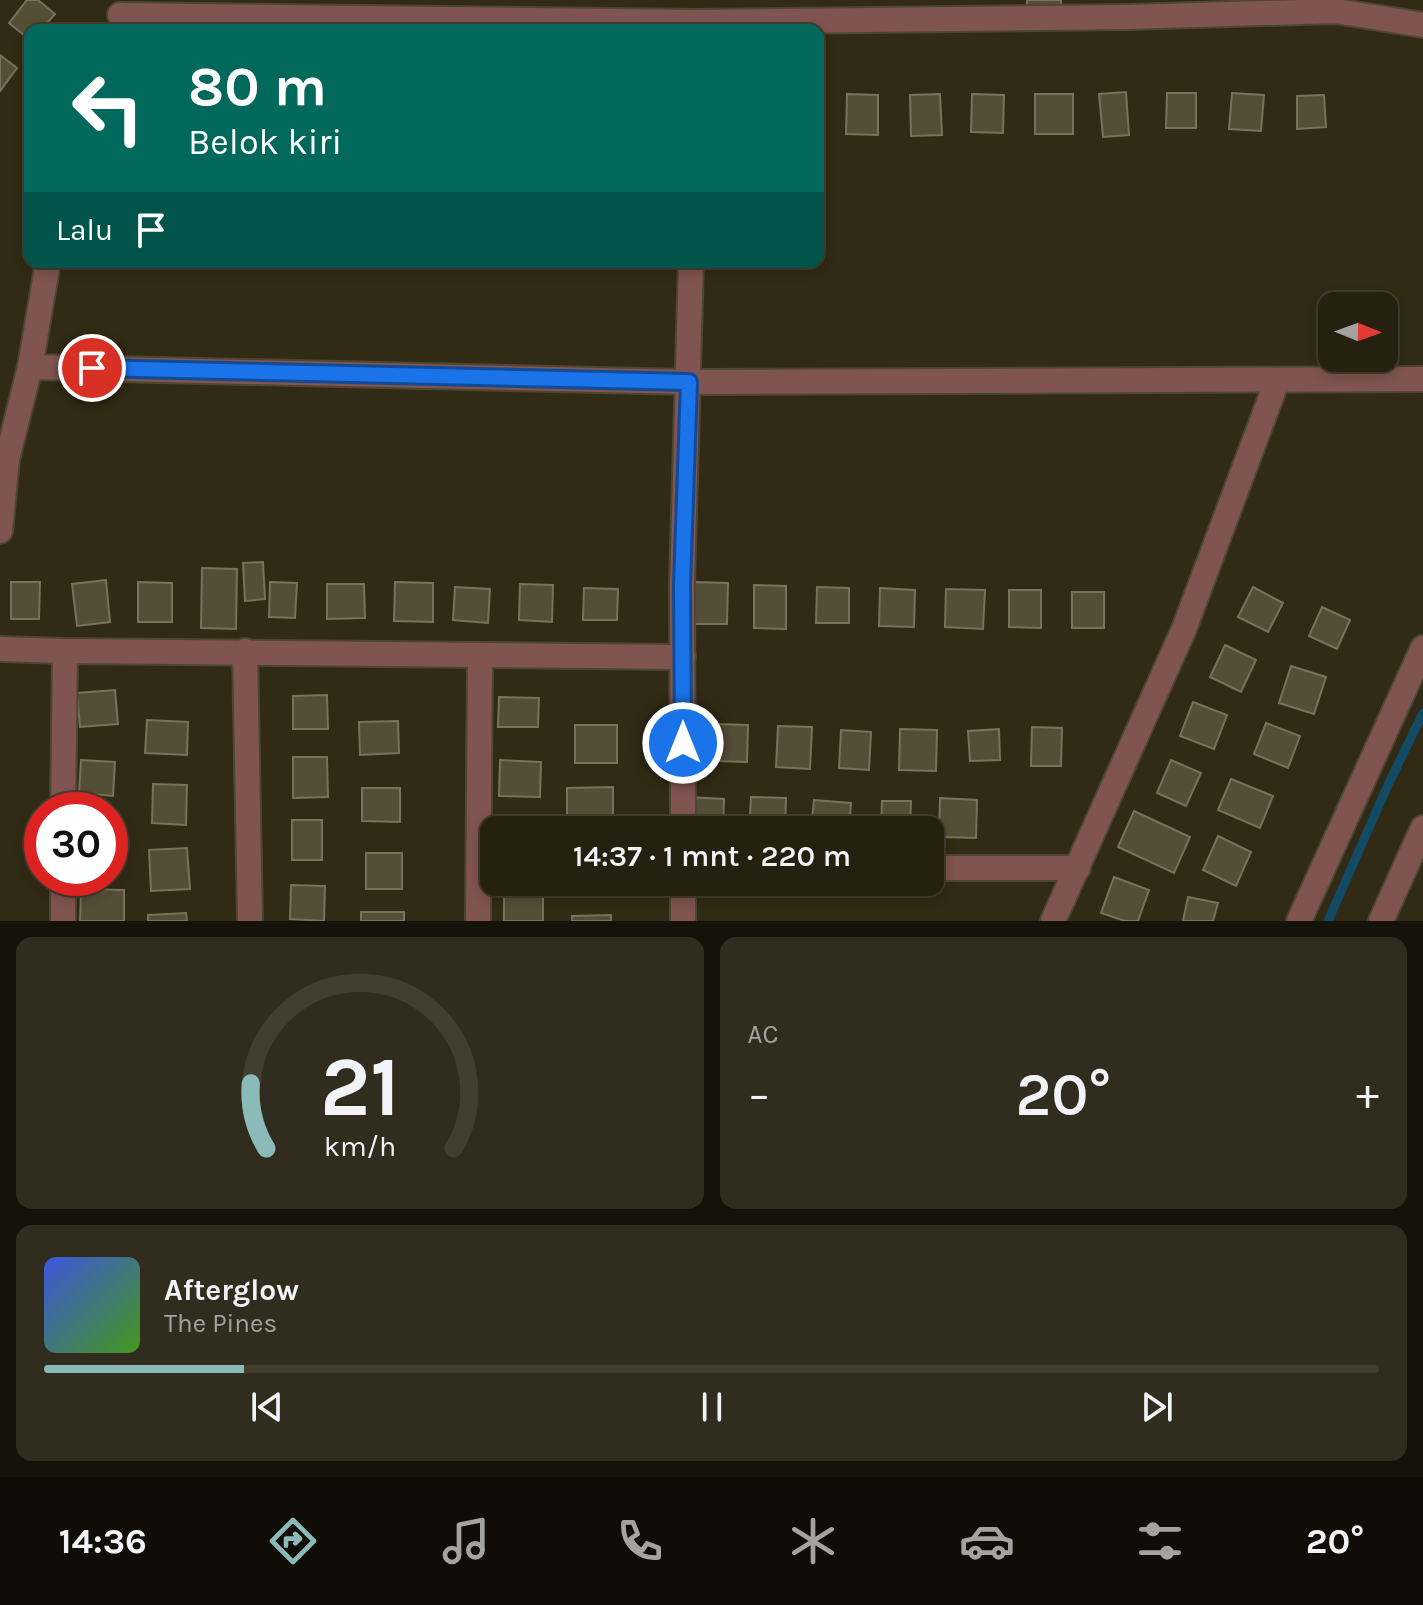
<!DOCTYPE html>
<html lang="id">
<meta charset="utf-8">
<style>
body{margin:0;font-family:Karla,sans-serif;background:#312d1e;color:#f1f3f6;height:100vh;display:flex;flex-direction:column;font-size:30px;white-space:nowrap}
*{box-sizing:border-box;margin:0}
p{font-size:26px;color:#a3a39f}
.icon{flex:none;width:44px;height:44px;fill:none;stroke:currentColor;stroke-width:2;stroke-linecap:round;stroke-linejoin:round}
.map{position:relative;height:921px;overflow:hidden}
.side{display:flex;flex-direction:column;gap:16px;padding:16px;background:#141209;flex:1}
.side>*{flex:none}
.top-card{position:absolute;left:24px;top:24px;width:800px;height:244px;border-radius:16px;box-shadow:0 4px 12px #0003,0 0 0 2px #423e30;background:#00695c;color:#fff;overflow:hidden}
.needle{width:52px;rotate:91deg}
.fabs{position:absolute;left:1318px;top:292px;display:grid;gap:16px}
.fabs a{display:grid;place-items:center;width:80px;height:80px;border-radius:16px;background:#252010;box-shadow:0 4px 12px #0003,0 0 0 2px #423e30;font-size:40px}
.speed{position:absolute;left:24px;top:792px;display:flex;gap:16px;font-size:40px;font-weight:700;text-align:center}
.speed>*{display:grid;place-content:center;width:104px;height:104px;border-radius:50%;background:#252010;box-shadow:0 4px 12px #0003,0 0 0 2px #423e30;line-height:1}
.speed .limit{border:12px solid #d22;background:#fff;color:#111}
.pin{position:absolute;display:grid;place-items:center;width:68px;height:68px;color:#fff;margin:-34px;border:4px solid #fff;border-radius:50%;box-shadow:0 2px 8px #0007}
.me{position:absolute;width:88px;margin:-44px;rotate:0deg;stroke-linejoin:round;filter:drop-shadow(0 0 6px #0008)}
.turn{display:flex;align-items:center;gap:28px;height:168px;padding:0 32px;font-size:36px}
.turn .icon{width:104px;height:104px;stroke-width:2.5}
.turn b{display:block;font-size:56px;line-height:68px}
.then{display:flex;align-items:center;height:76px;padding:0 32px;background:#0003;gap:16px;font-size:30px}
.big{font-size:60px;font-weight:600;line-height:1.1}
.side .widget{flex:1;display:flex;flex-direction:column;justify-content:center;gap:12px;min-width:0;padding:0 28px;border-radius:16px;background:#312d1e}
.side .dial{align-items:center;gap:0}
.dial svg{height:208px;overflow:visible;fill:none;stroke:#423e30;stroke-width:7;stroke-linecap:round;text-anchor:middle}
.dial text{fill:#f1f3f6;stroke:none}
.song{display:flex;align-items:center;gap:24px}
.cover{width:96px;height:96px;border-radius:12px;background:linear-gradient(135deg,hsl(230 70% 55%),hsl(100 70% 35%))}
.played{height:8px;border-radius:4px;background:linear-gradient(90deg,#8bbbb9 15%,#423e30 15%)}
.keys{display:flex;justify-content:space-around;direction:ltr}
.heat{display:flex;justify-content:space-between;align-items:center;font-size:44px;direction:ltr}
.side .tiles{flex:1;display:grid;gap:16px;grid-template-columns:1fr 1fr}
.widget:last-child{grid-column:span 2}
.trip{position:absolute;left:480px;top:816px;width:464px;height:80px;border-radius:16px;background:#252010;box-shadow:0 4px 12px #0003,0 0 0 2px #423e30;font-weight:600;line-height:80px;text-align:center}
.tabs{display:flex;height:128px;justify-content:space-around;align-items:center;background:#0f0d06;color:#a3a39f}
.tabs .icon{width:56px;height:56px}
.tabs .selected{color:#8bbbb9}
.tabs b{font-size:36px;color:#f1f3f6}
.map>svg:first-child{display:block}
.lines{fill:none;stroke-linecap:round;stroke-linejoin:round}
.stream{stroke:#124b65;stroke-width:9}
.building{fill:#554e37;stroke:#79725a;stroke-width:2}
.minor-casing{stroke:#4d4632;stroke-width:28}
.minor{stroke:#805450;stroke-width:24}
.route-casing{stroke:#114b97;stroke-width:20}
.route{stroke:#1a73e8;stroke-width:14}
</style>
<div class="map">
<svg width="1423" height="921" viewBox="0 0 1423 921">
<rect width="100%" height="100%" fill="#312a15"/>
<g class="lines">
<polyline class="stream" points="1328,921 1387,787 1423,713"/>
</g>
<g class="building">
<polygon points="27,0 38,0 55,14 41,30 30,30 30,40 9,23"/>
<rect x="1027" y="0" width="34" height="7"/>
<polygon points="0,55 17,68 0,91"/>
<polygon points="1126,92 1129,135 1103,137 1099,94"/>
<polygon points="1167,93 1196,93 1196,128 1166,128"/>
<polygon points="1232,93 1264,95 1261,131 1229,129"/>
<polygon points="847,94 878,95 878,135 846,134"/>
<polygon points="940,94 942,135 911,136 910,95"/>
<polygon points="972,94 1004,95 1003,133 971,132"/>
<rect x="1035" y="94" width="38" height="40"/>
<polygon points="1324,95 1326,127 1297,129 1297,96"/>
<polygon points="263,562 265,599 245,601 243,563"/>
<polygon points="202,568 237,569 236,629 201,628"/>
<polygon points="106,580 110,622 77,626 72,584"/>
<polygon points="11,582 40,582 39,619 11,619"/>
<polygon points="138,582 172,583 172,622 138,622"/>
<polygon points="270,582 297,583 295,618 269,617"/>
<polygon points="395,582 433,583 433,622 394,621"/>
<polygon points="694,582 728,583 727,624 693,624"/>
<polygon points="327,584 364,584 365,618 327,619"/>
<polygon points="520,584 553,585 552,622 519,620"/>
<polygon points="754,585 786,586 786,629 754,628"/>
<polygon points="455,587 490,589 488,623 453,620"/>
<polygon points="817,587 849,588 849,623 816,623"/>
<polygon points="1253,587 1283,603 1268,632 1238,617"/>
<polygon points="584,588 618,589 617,620 583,620"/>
<polygon points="880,588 915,590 914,627 879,626"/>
<polygon points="946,589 985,590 983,629 945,627"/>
<polygon points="1009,590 1041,590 1041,628 1009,627"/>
<rect x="1072" y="592" width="32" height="36"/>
<polygon points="1322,607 1350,620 1337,649 1309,636"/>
<polygon points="1225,645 1256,660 1241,692 1210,677"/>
<polygon points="1291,666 1326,677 1314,714 1279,703"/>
<polygon points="115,690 118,724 80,727 77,693"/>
<polygon points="327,695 328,729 293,729 293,696"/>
<polygon points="499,697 539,698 538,727 498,727"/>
<polygon points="1193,702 1227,715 1214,749 1180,736"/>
<polygon points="147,720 188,722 187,755 145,753"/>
<polygon points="398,721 399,753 360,755 359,722"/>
<polygon points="1266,723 1300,736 1288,768 1254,754"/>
<polygon points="716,724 748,725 747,762 715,761"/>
<rect x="575" y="725" width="42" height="38"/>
<polygon points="778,726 812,727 810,769 776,767"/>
<polygon points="1032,727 1062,728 1061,766 1031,766"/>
<polygon points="900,729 937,730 936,771 899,770"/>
<polygon points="999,729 1000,760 970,761 968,731"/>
<polygon points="841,730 871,732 869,770 839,768"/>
<polygon points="293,757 327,757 328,797 293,798"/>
<polygon points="81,760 115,762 113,796 79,793"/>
<polygon points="500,760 541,762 540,797 499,796"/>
<polygon points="1171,760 1201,773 1186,806 1157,793"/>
<polygon points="1231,779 1273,796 1260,828 1218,810"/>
<polygon points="153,784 187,785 186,825 152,823"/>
<polygon points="613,787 613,821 567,821 567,788"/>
<polygon points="362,788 400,788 400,822 362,821"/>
<polygon points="688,797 724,799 723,830 686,830"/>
<polygon points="751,797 786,798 785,830 749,830"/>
<polygon points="940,798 977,800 976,838 939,837"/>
<polygon points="814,800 851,803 849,830 811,830"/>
<polygon points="882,801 911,801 910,830 881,830"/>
<polygon points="1134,811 1190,837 1174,873 1118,847"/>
<rect x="292" y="820" width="30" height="40"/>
<polygon points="505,823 541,826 541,830 504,830"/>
<rect x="110" y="825" width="11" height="35"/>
<polygon points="1218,836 1251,852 1236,886 1203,870"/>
<polygon points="187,848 190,889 151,891 149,850"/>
<rect x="366" y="853" width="36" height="36"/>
<polygon points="1114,877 1149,890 1138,921 1125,921 1101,913"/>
<polygon points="577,882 613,882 614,886 577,889"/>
<polygon points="291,885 325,886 324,921 290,919"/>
<polygon points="81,889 124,890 124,921 80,921"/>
<rect x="504" y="891" width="39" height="30"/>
<polygon points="1188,897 1218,903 1213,921 1183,921"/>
<rect x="361" y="912" width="43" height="9"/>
<polygon points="186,913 187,921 148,921 148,915"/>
<polygon points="611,915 611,921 572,921 572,916"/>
</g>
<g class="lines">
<g class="minor-casing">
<g id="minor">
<polyline points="120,15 695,22"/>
<polyline points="695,30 695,22 1129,17 1335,11 1423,25"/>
<polyline points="30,367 689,382 1423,379"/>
<polyline points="0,531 7,459 30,367 48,262"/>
<polyline points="0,649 65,651 683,657"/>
<polyline points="245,651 250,921"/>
<polyline points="63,810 65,651"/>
<polyline points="683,830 682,585 691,262"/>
<polyline points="930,868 1078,868"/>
<polyline points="63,921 63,878"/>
<polyline points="478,921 480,656"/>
<polyline points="683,921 683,882"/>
<polyline points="1053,921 1184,629 1277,381"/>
<polyline points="1299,921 1423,648"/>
<polyline points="1381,921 1423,828"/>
</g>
</g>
<use href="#minor" class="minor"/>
</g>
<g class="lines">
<g class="route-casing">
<polyline id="route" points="92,368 689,382 682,585 683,743"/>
</g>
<use href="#route" class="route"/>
</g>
</svg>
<div class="fabs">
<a><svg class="needle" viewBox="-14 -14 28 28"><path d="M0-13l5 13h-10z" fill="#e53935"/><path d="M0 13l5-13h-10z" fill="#a3a39f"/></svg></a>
</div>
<div class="speed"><div class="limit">30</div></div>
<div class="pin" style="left:92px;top:368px;background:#d93025"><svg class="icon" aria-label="arrive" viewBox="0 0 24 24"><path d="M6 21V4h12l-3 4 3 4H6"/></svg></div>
<svg class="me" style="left:683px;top:743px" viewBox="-20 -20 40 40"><circle r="17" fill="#1a73e8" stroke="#fff" stroke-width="3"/><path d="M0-11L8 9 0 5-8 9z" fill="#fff"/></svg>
<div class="trip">14:37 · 1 mnt · 220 m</div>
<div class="top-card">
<div class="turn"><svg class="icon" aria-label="left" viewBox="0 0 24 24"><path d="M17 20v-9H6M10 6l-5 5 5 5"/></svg><div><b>80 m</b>Belok kiri</div></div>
<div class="then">Lalu<svg class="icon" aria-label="arrive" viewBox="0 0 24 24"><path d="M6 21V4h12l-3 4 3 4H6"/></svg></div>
</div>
</div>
<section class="side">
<div class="tiles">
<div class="widget dial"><svg viewBox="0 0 100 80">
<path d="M14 69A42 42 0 1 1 86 69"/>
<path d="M14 69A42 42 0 0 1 8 44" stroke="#8bbbb9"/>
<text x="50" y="56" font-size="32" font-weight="700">21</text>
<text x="50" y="72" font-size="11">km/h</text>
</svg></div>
<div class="widget"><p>AC</p>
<div class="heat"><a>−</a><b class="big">20°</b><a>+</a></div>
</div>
<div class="widget">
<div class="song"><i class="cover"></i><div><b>Afterglow</b><p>The Pines</p></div></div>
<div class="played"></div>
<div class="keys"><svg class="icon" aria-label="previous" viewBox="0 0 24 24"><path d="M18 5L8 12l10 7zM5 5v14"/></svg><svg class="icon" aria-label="pause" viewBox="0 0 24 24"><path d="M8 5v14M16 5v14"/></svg><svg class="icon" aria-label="next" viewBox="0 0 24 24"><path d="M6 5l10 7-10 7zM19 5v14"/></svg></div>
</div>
</div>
</section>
<nav class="tabs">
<b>14:36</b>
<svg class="icon selected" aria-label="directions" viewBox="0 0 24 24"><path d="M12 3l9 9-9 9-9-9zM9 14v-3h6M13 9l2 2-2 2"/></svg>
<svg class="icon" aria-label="music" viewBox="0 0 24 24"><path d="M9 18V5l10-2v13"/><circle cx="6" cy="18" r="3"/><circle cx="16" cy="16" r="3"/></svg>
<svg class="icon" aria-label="phone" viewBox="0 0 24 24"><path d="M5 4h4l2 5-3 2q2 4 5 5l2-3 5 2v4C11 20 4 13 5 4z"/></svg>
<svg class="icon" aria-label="climate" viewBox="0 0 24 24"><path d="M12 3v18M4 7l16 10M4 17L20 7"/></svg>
<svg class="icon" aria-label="car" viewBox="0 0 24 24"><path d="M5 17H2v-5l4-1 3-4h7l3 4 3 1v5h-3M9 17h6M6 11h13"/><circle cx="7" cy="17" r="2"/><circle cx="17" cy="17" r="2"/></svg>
<svg class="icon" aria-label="filters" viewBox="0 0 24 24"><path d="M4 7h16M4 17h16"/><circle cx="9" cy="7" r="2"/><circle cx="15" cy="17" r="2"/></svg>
<b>20°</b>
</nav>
